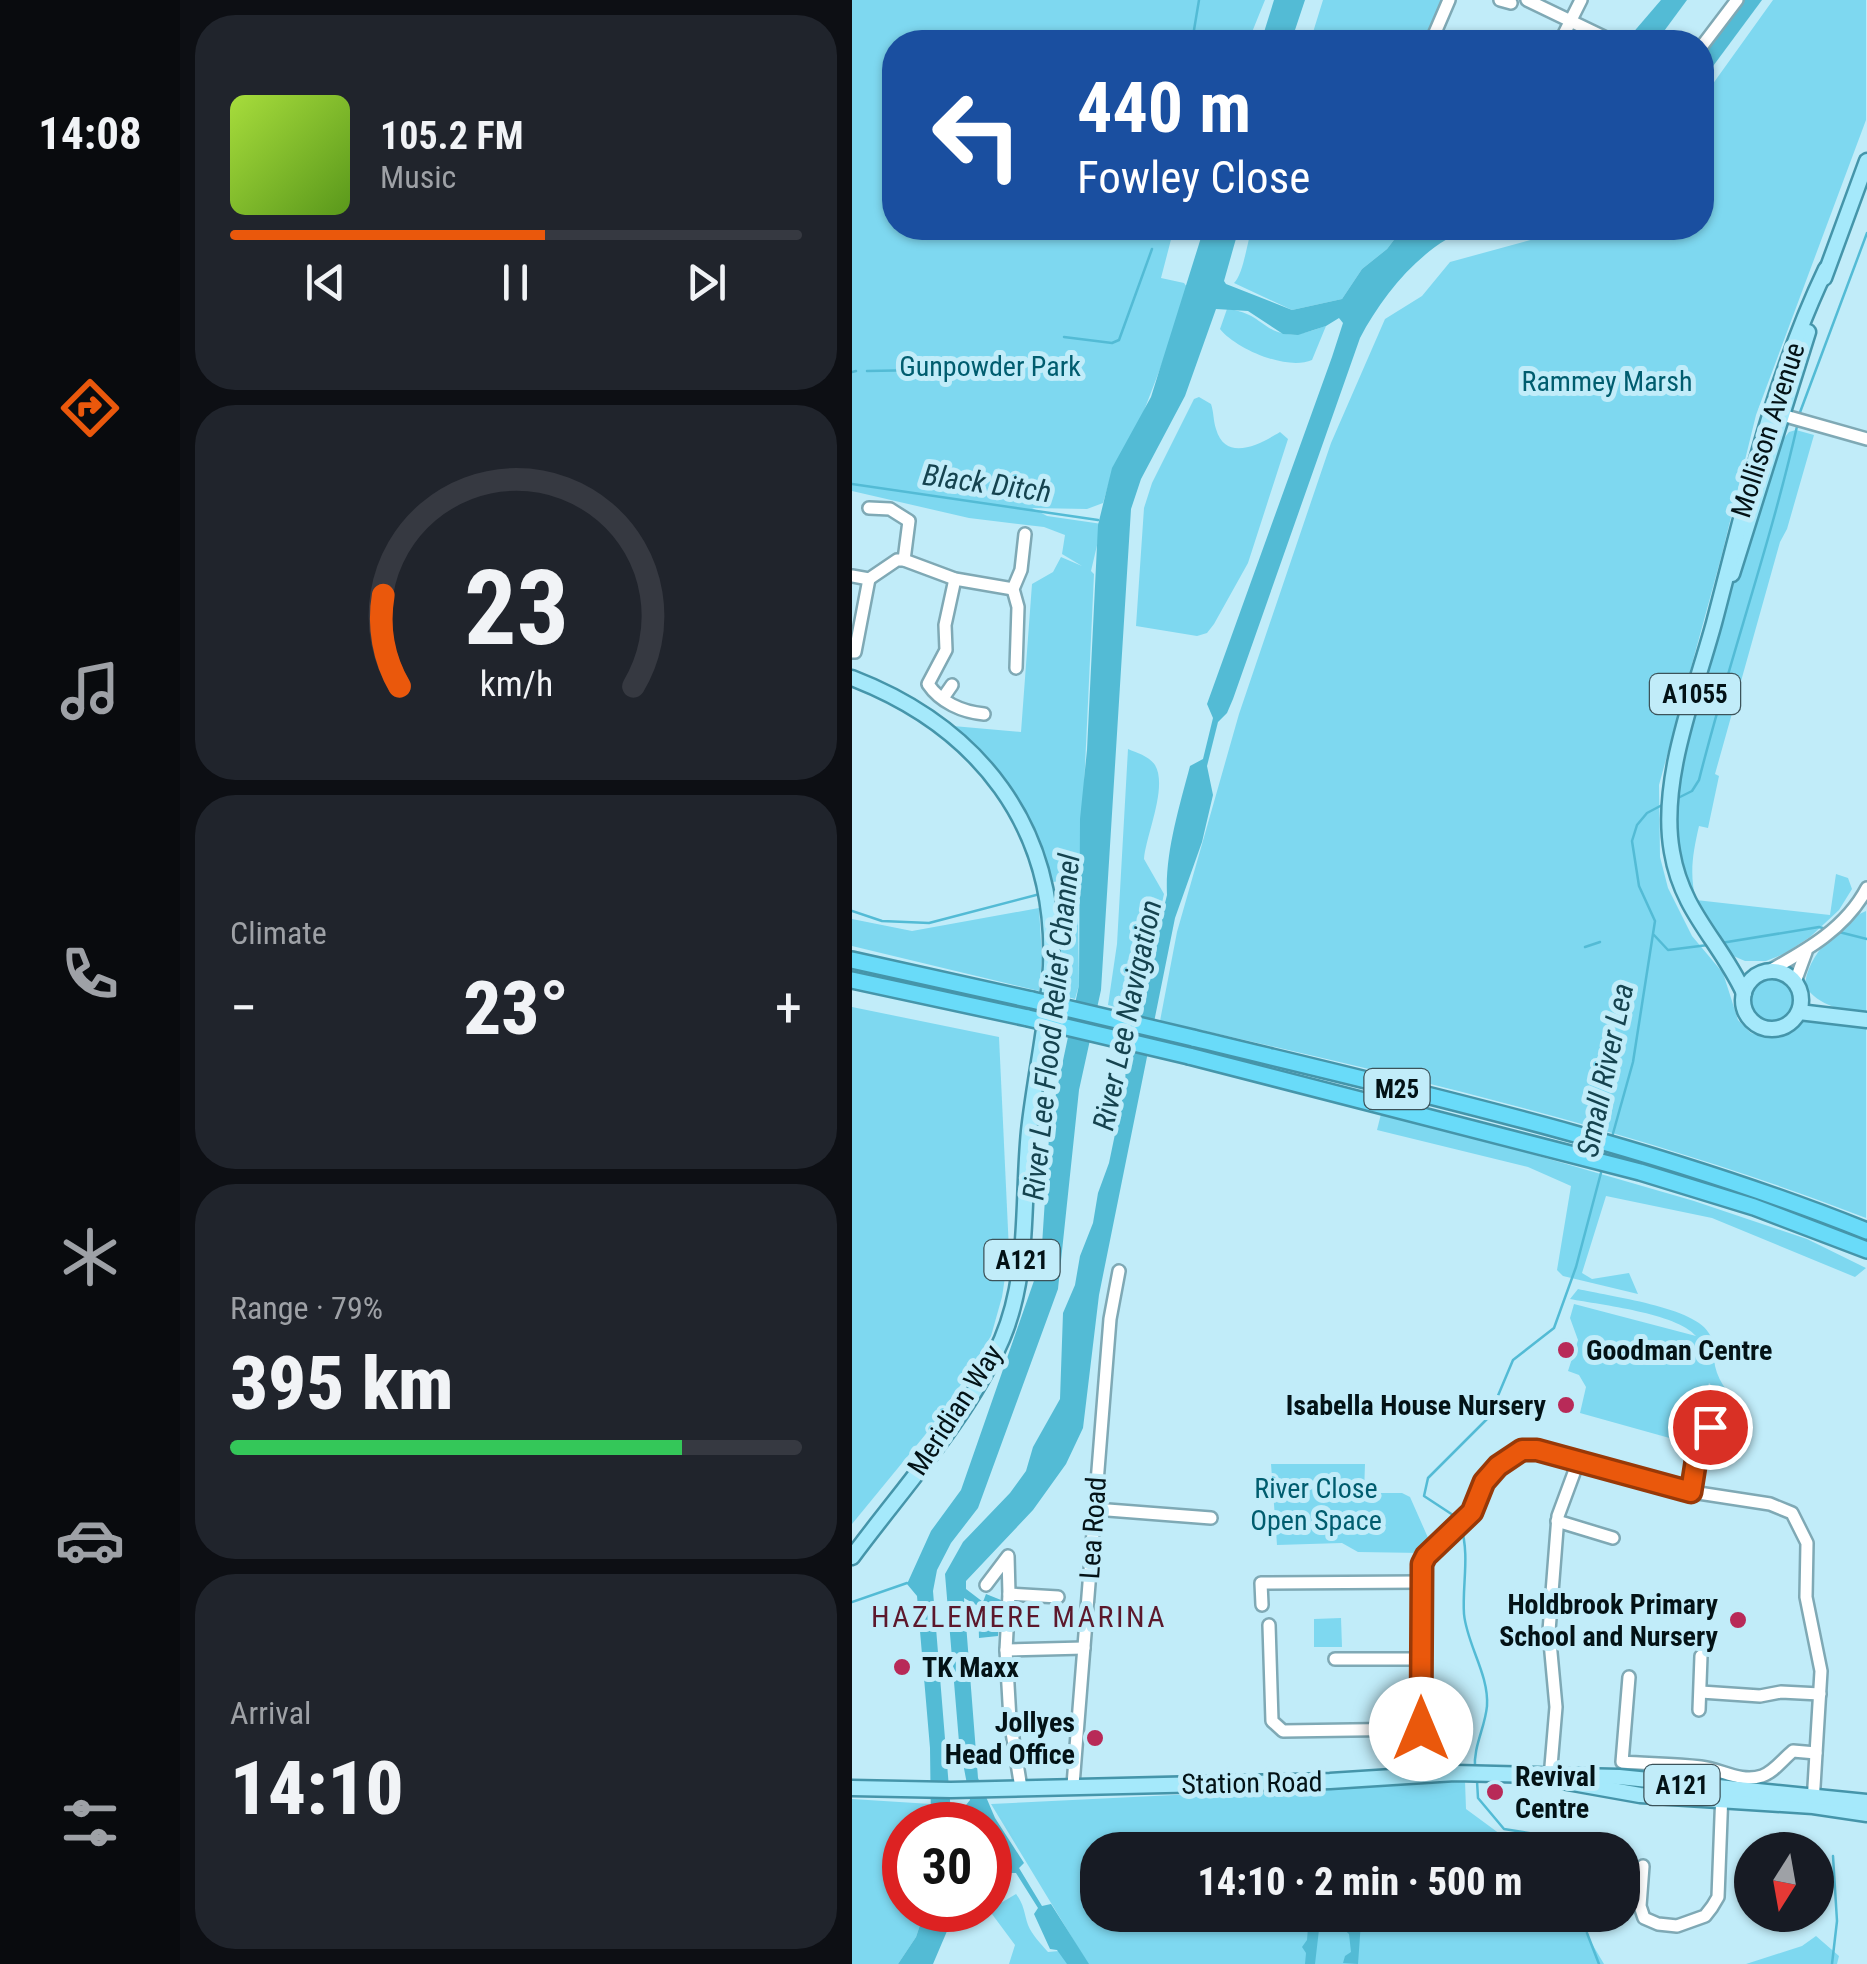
<!DOCTYPE html>
<meta charset="utf-8">
<style>
body{margin:0;font-family:"Roboto Condensed",sans-serif;background:#20242c;color:#f1f3f6;height:100vh;display:flex;flex-direction:column;font-size:38px;white-space:nowrap}
*{box-sizing:border-box;margin:0}
p{font-size:32px;color:#9ea1a6}
.icon{flex:none;width:55px;height:55px;fill:none;stroke:currentColor;stroke-width:2;stroke-linecap:round;stroke-linejoin:round}
.map{position:relative;flex:1;overflow:hidden}
.details{display:flex;flex-direction:column;gap:15px;padding:15px;background:#0d0f14;width:672px}
.details>*{flex:none}
.hud{position:absolute;left:30px;top:30px;width:832px;height:210px;border-radius:40px;box-shadow:0 2px 8px #0004;background:#1a4fa0;color:#fff;overflow:hidden}
.needle{width:65px;rotate:191deg}
.controls{position:absolute;left:882px;top:1832px;display:grid;gap:20px}
.controls a{display:grid;place-items:center;width:100px;height:100px;border-radius:50%;background:#171b24;box-shadow:0 2px 8px #0004;font-size:50px}
.speed{position:absolute;left:30px;top:1802px;display:flex;gap:20px;font-size:50px;font-weight:700;text-align:center}
.speed>*{display:grid;place-content:center;width:130px;height:130px;border-radius:50%;background:#171b24;box-shadow:0 2px 8px #0004;line-height:1}
.speed .limit{border:15px solid #d22;background:#fff;color:#111}
.pin{position:absolute;display:grid;place-items:center;width:85px;height:85px;color:#fff;margin:-42px;border:5px solid #fff;border-radius:50%;box-shadow:0 2px 10px #0007}
.me{position:absolute;width:110px;margin:-55px;rotate:0deg;stroke-linejoin:round;filter:drop-shadow(0 0 8px #0008)}
.turn{display:flex;align-items:center;gap:35px;height:210px;padding:0 30px;font-size:45px}
.turn .icon{width:130px;height:130px;stroke-width:2.5}
.turn b{display:block;font-size:70px;line-height:85px}
.big{font-size:75px;font-weight:800;line-height:1.1}
.details .tile{flex:1;display:flex;flex-direction:column;justify-content:center;gap:15px;min-width:0;padding:0 35px;border-radius:40px;background:#20242c}
.details .dial{align-items:center;gap:0}
.dial svg{height:260px;overflow:visible;fill:none;stroke:#363941;stroke-width:7;stroke-linecap:round;text-anchor:middle}
.dial text{fill:#f1f3f6;stroke:none}
.song{display:flex;align-items:center;gap:30px}
.cover{width:120px;height:120px;border-radius:15px;background:linear-gradient(135deg,hsl(80 70% 55%),hsl(90 70% 35%))}
.played{height:10px;border-radius:5px;background:linear-gradient(90deg,#ea580c 55%,#363941 55%)}
.keys{display:flex;justify-content:space-around;direction:ltr}
.heat{display:flex;justify-content:space-between;align-items:center;font-size:55px;direction:ltr}
.charge{height:15px;border-radius:8px;background:linear-gradient(90deg,#34c759 79%,#363941 0)}
.trip{position:absolute;left:228px;top:1832px;width:560px;height:100px;border-radius:40px;background:#171b24;box-shadow:0 2px 8px #0004;font-weight:800;line-height:100px;text-align:center}
main{display:flex;flex:1;min-height:0}
.tabs{display:flex;flex-direction:column;width:180px;justify-content:space-around;align-items:center;background:#090b0e;color:#9ea1a6}
.tabs .icon{width:70px;height:70px}
.tabs .on{color:#ea580c}
.tabs b{font-size:45px;color:#f1f3f6}
.map>svg:first-child{display:block}
.green{fill:#7ed8f0}
.water{fill:#53bbd5}
.lines{fill:none;stroke-linecap:round;stroke-linejoin:round}
.stream{stroke:#53bbd5;stroke-width:2.5}
.minor-casing{stroke:#7fa9b5;stroke-width:16}
.major-casing{stroke:#4595aa;stroke-width:19}
.highway-casing{stroke:#4595aa;stroke-width:20}
.minor{stroke:#fff;stroke-width:11}
.major{stroke:#a5e9fb;stroke-width:14}
.highway{stroke:#69dbf9;stroke-width:15}
.highway-bridge-casing{stroke:#4595aa;stroke-width:20;stroke-linecap:butt}
.highway-bridge{stroke:#69dbf9;stroke-width:15}
.route-casing{stroke:#983908;stroke-width:25}
.route{stroke:#ea580c;stroke-width:18}
.poi-dot{fill:#b82a58;stroke:#c1ecf9;stroke-width:4}
.labels{text-anchor:middle;dominant-baseline:central;stroke-width:10;stroke-linejoin:round;paint-order:stroke}
.shield{fill:#c1ecf9;stroke:#3c535a;stroke-width:2.5}
.shield-label{font-size:25px;font-weight:bold;fill:#031216}
.park-label{font-size:28px;fill:#005d6f;stroke:#c1ecf9}
.street-label{font-size:28px;fill:#031216;stroke:#c1ecf9}
.poi-label{font-size:28px;font-weight:bold;fill:#031216;stroke:#c1ecf9;text-anchor:start}
.water-label{font-size:30px;font-style:italic;fill:#15434f;stroke:#c1ecf9}
.neighbourhood-label{font-size:30px;letter-spacing:2.5px;fill:#5c182c;stroke:#c1ecf9}
</style>
<main>
<nav class="tabs">
<b>14:08</b>
<svg class="icon on" aria-label="directions" viewBox="0 0 24 24"><path d="M12 3l9 9-9 9-9-9zM9 14v-3h6M13 9l2 2-2 2"/></svg>
<svg class="icon" aria-label="music" viewBox="0 0 24 24"><path d="M9 18V5l10-2v13"/><circle cx="6" cy="18" r="3"/><circle cx="16" cy="16" r="3"/></svg>
<svg class="icon" aria-label="phone" viewBox="0 0 24 24"><path d="M5 4h4l2 5-3 2q2 4 5 5l2-3 5 2v4C11 20 4 13 5 4z"/></svg>
<svg class="icon" aria-label="climate" viewBox="0 0 24 24"><path d="M12 3v18M4 7l16 10M4 17L20 7"/></svg>
<svg class="icon" aria-label="car" viewBox="0 0 24 24"><path d="M5 17H2v-5l4-1 3-4h7l3 4 3 1v5h-3M9 17h6M6 11h13"/><circle cx="7" cy="17" r="2"/><circle cx="17" cy="17" r="2"/></svg>
<svg class="icon" aria-label="filters" viewBox="0 0 24 24"><path d="M4 7h16M4 17h16"/><circle cx="9" cy="7" r="2"/><circle cx="15" cy="17" r="2"/></svg>
</nav>
<section class="details">
<div class="tile">
<div class="song"><i class="cover"></i><div><b>105.2 FM</b><p>Music</p></div></div>
<div class="played"></div>
<div class="keys"><svg class="icon" aria-label="previous" viewBox="0 0 24 24"><path d="M18 5L8 12l10 7zM5 5v14"/></svg><svg class="icon" aria-label="pause" viewBox="0 0 24 24"><path d="M8 5v14M16 5v14"/></svg><svg class="icon" aria-label="next" viewBox="0 0 24 24"><path d="M6 5l10 7-10 7zM19 5v14"/></svg></div>
</div>
<div class="tile dial"><svg viewBox="0 0 100 80">
<path d="M14 69A42 42 0 1 1 86 69"/>
<path d="M14 69A42 42 0 0 1 9 41" stroke="#ea580c"/>
<text x="50" y="56" font-size="32" font-weight="700">23</text>
<text x="50" y="72" font-size="11">km/h</text>
</svg></div>
<div class="tile"><p>Climate</p>
<div class="heat"><a>−</a><b class="big">23°</b><a>+</a></div>
</div>
<div class="tile"><p>Range · 79%</p><b class="big">395 km</b><div class="charge"></div></div>
<div class="tile"><p>Arrival</p><b class="big">14:10</b></div>
</section>
<div class="map">
<svg width="1015" height="1964" viewBox="0 0 1015 1964">
<rect width="100%" height="100%" fill="#c1ecf9"/>
<g class="green">
<path d="M0 0H413L396 42H42V228H322L309 278 332 283 338 291 288 421 261 469 251 503 235 509 180 508 195 516 250 524 239 571 242 574 228 873 219 881 198 882C193 827 138 764 101 726L169 732 180 584 201 572 209 557 230 566 210 554 213 535 192 527 117 518 0 491Z"/>
<polygon points="471,0 590,0 572,38 574,42 458,42"/>
<path d="M921 0H1014V120L904 415 870 554 807 785 808 857 816 888 840 936 871 973 886 1020 899 1033 918 1038 931 1036 956 1018 1014 1028V1218C787 1130 546 1074 308 1021L325 932 387 714 479 443 533 319 570 296 598 262 697 235 713 228H850V99Z"/>
<path d="M400 228H551L535 249 510 269 490 299 440 310 382 283C391 275 395 243 400 228Z"/>
<path d="M375 309C407 312 411 331 434 334 447 336 461 330 474 326L460 360C435 371 384 349 368 329Z"/>
<path d="M347 397 359 404C362 413 361 420 364 429 374 464 410 443 428 432L436 439 396 563 362 624 355 633 345 636 284 626 292 508 300 483 342 399Z"/>
<path d="M944 430 962 435 935 529 928 542 863 774 867 776 856 828 847 826C841 852 837 874 844 900L978 915 984 874 996 878 1000 889 987 910 958 937 932 954 914 961H893L872 952 855 929 826 863 822 808 829 763 881 577 926 446 937 432Z"/>
<path d="M276 749C285 753 297 756 303 765 316 787 294 835 292 859L312 894 285 1013 256 1005 265 944Z"/>
<polygon points="187,908 190,958 187,991 0,946 0,919 60,931"/>
<path d="M1014 911V1015C993 1011 966 1006 953 986 954 957 988 922 1014 911Z"/>
<polygon points="203,912 214,912 226,919 227,985 223,999 201,993"/>
<circle cx="918" cy="1000" r="22"/>
<polygon points="0,1007 147,1037 157,1251 150,1297 139,1336 110,1383 73,1435 0,1524"/>
<polygon points="529,1114 576,1124 842,1201 955,1239 1014,1268 1003,1277 860,1218 754,1196 730,1273 740,1279 777,1273 786,1294 711,1276 705,1270 719,1186 676,1167 525,1130"/>
<path d="M726 1289C755 1296 846 1307 858 1335 862 1344 862 1357 863 1366 867 1385 881 1398 894 1411L895 1417 880 1409 857 1383 839 1444 728 1413 734 1387 727 1375 716 1371 726 1340 718 1318 722 1304 844 1336C824 1313 749 1305 718 1299Z"/>
<polygon points="419,1464 513,1464 512,1493 550,1493 558,1497 577,1540 570,1553 506,1552 490,1543 425,1545"/>
<polygon points="489,1618 490,1647 462,1647 462,1619"/>
<polygon points="613,1781 614,1809 648,1834 689,1839 692,1850 245,1850 245,1915 723,1915 752,1964 236,1964 139,1804"/>
<polygon points="0,1799 79,1804 79,1825 52,1825 52,1910 73,1910 64,1937 46,1964 0,1964"/>
<path d="M164 1894C172 1904 172 1913 176 1925 180 1935 189 1944 196 1952L207 1951 216 1964H157L163 1945 137 1910Z"/>
<polygon points="964,1936 987,1956 985,1964 894,1964 950,1946"/>
</g>
<g class="water">
<polygon points="422,0 453,0 439,42 409,42"/>
<polygon points="809,0 835,0 804,42 773,42"/>
<polygon points="891,0 910,0 850,81 850,54"/>
<path d="M352 228H387L372 281 374 284 440 310 490 299 510 269 535 249 551 228H618C571 245 531 294 508 338L381 699 375 713 366 722 355 766 361 795 350 842 323 918 247 1295 231 1428 214 1464 181 1510 114 1581V1589L131 1602 134 1594 149 1600 146 1636 127 1638 126 1606 112 1598 126 1778 143 1818 172 1863 167 1868 190 1906 199 1904 237 1964H215L205 1950 198 1949 182 1914 186 1908 164 1873H156L138 1842V1825H127L114 1805 118 1800 107 1742 93 1574 111 1542 158 1493 174 1471 181 1447 208 1399 211 1313 223 1285 228 1256 241 1223 246 1193 257 1163 273 1086 274 1061 315 895C313 853 327 808 338 766L351 759 361 718 355 704 480 357 491 323 487 318 474 326 446 335 431 334 396 311 364 309 333 396 289 479 279 509 249 990 227 1090 206 1289 126 1508 99 1543 85 1570 81 1591 100 1825H79L78 1748 65 1596 55 1584 79 1531 109 1490 184 1275 190 1245 198 1122 227 985 228 819 235 750 246 525 260 468 299 397Z"/>
<polygon points="73,1910 104,1910 81,1964 46,1964 64,1937"/>
<polygon points="457,1915 466,1915 468,1921 463,1964 453,1964 454,1953 450,1947 455,1940"/>
<polygon points="492,1915 501,1915 509,1922 506,1964 491,1963 493,1956 499,1952 497,1934 489,1927"/>
</g>
<g class="lines">
<g class="stream">
<polyline points="340,42 347,0"/>
<polyline points="212,337 260,343 267,340 300,249"/>
<polyline points="15,371 72,370 124,364"/>
<polyline points="0,372 4,371"/>
<polyline points="947,415 1015,233"/>
<polyline points="0,484 246,520"/>
<path d="M824 799 840 791 847 780C877 660 919 543 946 422"/>
<polyline points="201,891 228,890"/>
<polyline points="0,911 30,921 77,923 188,894"/>
<polyline points="987,932 1015,939"/>
<polyline points="802,935 816,950 856,945"/>
<polyline points="869,943 967,927 974,929"/>
<polyline points="733,947 748,942"/>
<polyline points="760,1137 781,1062 803,921 787,886 780,841 785,825 795,813 812,804"/>
<polyline points="607,1519 572,1496 576,1478 637,1417 661,1360 702,1328 724,1267 750,1169"/>
<path d="M609 1527C618 1555 610 1586 612 1614 615 1645 637 1674 635 1706 633 1728 621 1747 623 1769"/>
<polyline points="0,1602 55,1583"/>
<polyline points="625,1781 626,1798 652,1829 695,1836 700,1850"/>
<polyline points="728,1915 747,1964"/>
<polyline points="980,1964 985,1921 981,1856"/>
</g>
<g class="minor-casing">
<g id="minor">
<polyline points="648,0 659,3"/>
<polyline points="675,0 756,39"/>
<polyline points="675,40 680,42"/>
<polyline points="579,42 597,0"/>
<polyline points="708,42 729,0"/>
<polyline points="850,46 885,0"/>
<polyline points="923,413 1015,439"/>
<polyline points="17,508 38,509 57,521 52,560"/>
<polyline points="0,576 17,579 45,560 52,560 103,579 161,589"/>
<path d="M103 579 93 625 94 650 76 684C88 702 110 712 132 714"/>
<polyline points="0,652 3,652 17,579"/>
<polyline points="164,668 166,607 161,589 169,570 173,534"/>
<polyline points="91,698 100,685"/>
<path d="M917 971C955 950 994 928 1015 888"/>
<polyline points="943,982 954,952"/>
<polyline points="839,1493 850,1430 855,1427 873,1429"/>
<polyline points="243,1509 359,1518"/>
<polyline points="705,1521 761,1538"/>
<polyline points="134,1585 156,1556 157,1594"/>
<polyline points="410,1605 409,1583 568,1582"/>
<polyline points="417,1625 420,1721 431,1731 569,1729"/>
<polyline points="154,1650 232,1648"/>
<polyline points="483,1659 569,1659"/>
<path d="M777 1677 770 1762C796 1764 822 1764 849 1767 869 1769 888 1783 910 1776 922 1772 931 1759 941 1751L964 1753"/>
<polyline points="849,1692 908,1696 929,1692 968,1694"/>
<polyline points="847,1710 849,1656"/>
<polyline points="570,1774 570,1564 586,1543 620,1511 637,1475 662,1454 681,1449 814,1488 918,1504 940,1513 955,1543 954,1597 969,1671 961,1803"/>
<polyline points="698,1778 704,1707 697,1631 706,1516 726,1462"/>
<polyline points="221,1785 258,1319 267,1271"/>
<polyline points="169,1788 158,1720 154,1650 157,1594 206,1597"/>
<polyline points="791,1866 788,1906 792,1918 806,1924 825,1926 853,1916 860,1907 866,1897 870,1791"/>
</g>
</g>
<g class="major-casing">
<g id="major">
<polyline points="972,278 1015,161"/>
<polyline points="880,574 956,332"/>
<path d="M0 678C127 727 205 827 199 966 196 1021 183 1076 177 1131 170 1201 178 1273 150 1339 115 1419 51 1488 0 1557"/>
<circle cx="920" cy="1000" r="29"/>
<path d="M892 993C868 941 830 912 820 852 807 780 843 693 862 623 894 502 920 382 974 269"/>
<polyline points="947,1012 1015,1020"/>
<polyline points="704,1780 788,1795 961,1806 1015,1814"/>
<polyline points="0,1788 99,1790 478,1781 603,1773 767,1777 1015,1802"/>
</g>
</g>
<g class="highway-casing">
<g id="highway">
<polyline points="0,960 180,1000"/>
<polyline points="0,980 176,1018"/>
<path d="M341 1038C567 1093 798 1144 1015 1231"/>
<polyline points="337,1056 788,1172 902,1207 1015,1250"/>
</g>
</g>
<use href="#minor" class="minor"/>
<use href="#major" class="major"/>
<use href="#highway" class="highway"/>
<g class="highway-bridge-casing">
<g id="highway-bridge">
<polyline points="180,1000 341,1038"/>
<polyline points="176,1018 337,1056"/>
</g>
</g>
<use href="#highway-bridge" class="highway-bridge"/>
</g>
<g class="lines">
<g class="route-casing">
<polyline id="route" points="569,1729 570,1564 574,1556 620,1512 632,1482 646,1466 670,1450 685,1450 839,1492 848,1435 851,1428 858,1427"/>
</g>
<use href="#route" class="route"/>
</g>
<g class="poi-dot">
<circle cx="714" cy="1350" r="10"/>
<circle cx="714" cy="1405" r="10"/>
<circle cx="886" cy="1620" r="10"/>
<circle cx="50" cy="1667" r="10"/>
<circle cx="243" cy="1738" r="10"/>
<circle cx="643" cy="1792" r="10"/>
</g>
<g class="labels">
<g class="shield">
<rect x="798" y="674" width="90" height="40" rx="8"/>
<rect x="512.5" y="1069" width="65" height="40" rx="8"/>
<rect x="132.5" y="1240" width="75" height="40" rx="8"/>
<rect x="792.5" y="1765" width="75" height="40" rx="8"/>
</g>
<g class="shield-label">
<text x="843" y="694">A1055</text>
<text x="545" y="1089">M25</text>
<text x="170" y="1260">A121</text>
<text x="830" y="1785">A121</text>
</g>
<g class="park-label">
<text x="138" y="366">Gunpowder Park</text>
<text x="755" y="381">Rammey Marsh</text>
<text x="464" y="1488">River Close<tspan x="464" dy="32">Open Space</tspan></text>
</g>
<g class="street-label">
<text transform="translate(916 430) rotate(-72)">Mollison Avenue</text>
<text transform="translate(103 1410) rotate(-57)">Meridian Way</text>
<text transform="translate(241 1528) rotate(-86)">Lea Road</text>
<text transform="translate(400 1783) rotate(-1)">Station Road</text>
</g>
<g class="poi-label">
<text x="734" y="1350">Goodman Centre</text>
<text x="694" y="1405" text-anchor="end">Isabella House Nursery</text>
<text x="866" y="1604" text-anchor="end">Holdbrook Primary<tspan x="866" dy="32">School and Nursery</tspan></text>
<text x="70" y="1667">TK Maxx</text>
<text x="223" y="1722" text-anchor="end">Jollyes<tspan x="223" dy="32">Head Office</tspan></text>
<text x="663" y="1776">Revival<tspan x="663" dy="32">Centre</tspan></text>
</g>
<g class="water-label">
<text transform="translate(135 483) rotate(8)">Black Ditch</text>
<text transform="translate(275 1015) rotate(-78)">River Lee Navigation</text>
<text transform="translate(199 1027) rotate(-84)">River Lee Flood Relief Channel</text>
<text transform="translate(753 1070) rotate(-78)">Small River Lea</text>
</g>
<g class="neighbourhood-label">
<text x="167" y="1616">HAZLEMERE MARINA</text>
</g>
</g>
</svg>
<div class="controls">
<a><svg class="needle" viewBox="-14 -14 28 28"><path d="M0-13l5 13h-10z" fill="#e53935"/><path d="M0 13l5-13h-10z" fill="#9ea1a6"/></svg></a>
</div>
<div class="speed"><div class="limit">30</div></div>
<div class="pin" style="left:858px;top:1427px;background:#d93025"><svg class="icon" aria-label="arrive" viewBox="0 0 24 24"><path d="M6 21V4h12l-3 4 3 4H6"/></svg></div>
<svg class="me" style="left:569px;top:1729px" viewBox="-20 -20 40 40"><circle r="19" fill="#fff"/><path d="M0-13L10 11 0 6-10 11z" fill="#ea580c"/></svg>
<div class="trip">14:10 · 2 min · 500 m</div>
<div class="hud">
<div class="turn"><svg class="icon" aria-label="left" viewBox="0 0 24 24"><path d="M17 20v-9H6M10 6l-5 5 5 5"/></svg><div><b>440 m</b>Fowley Close</div></div>
</div>
</div>
</main>
